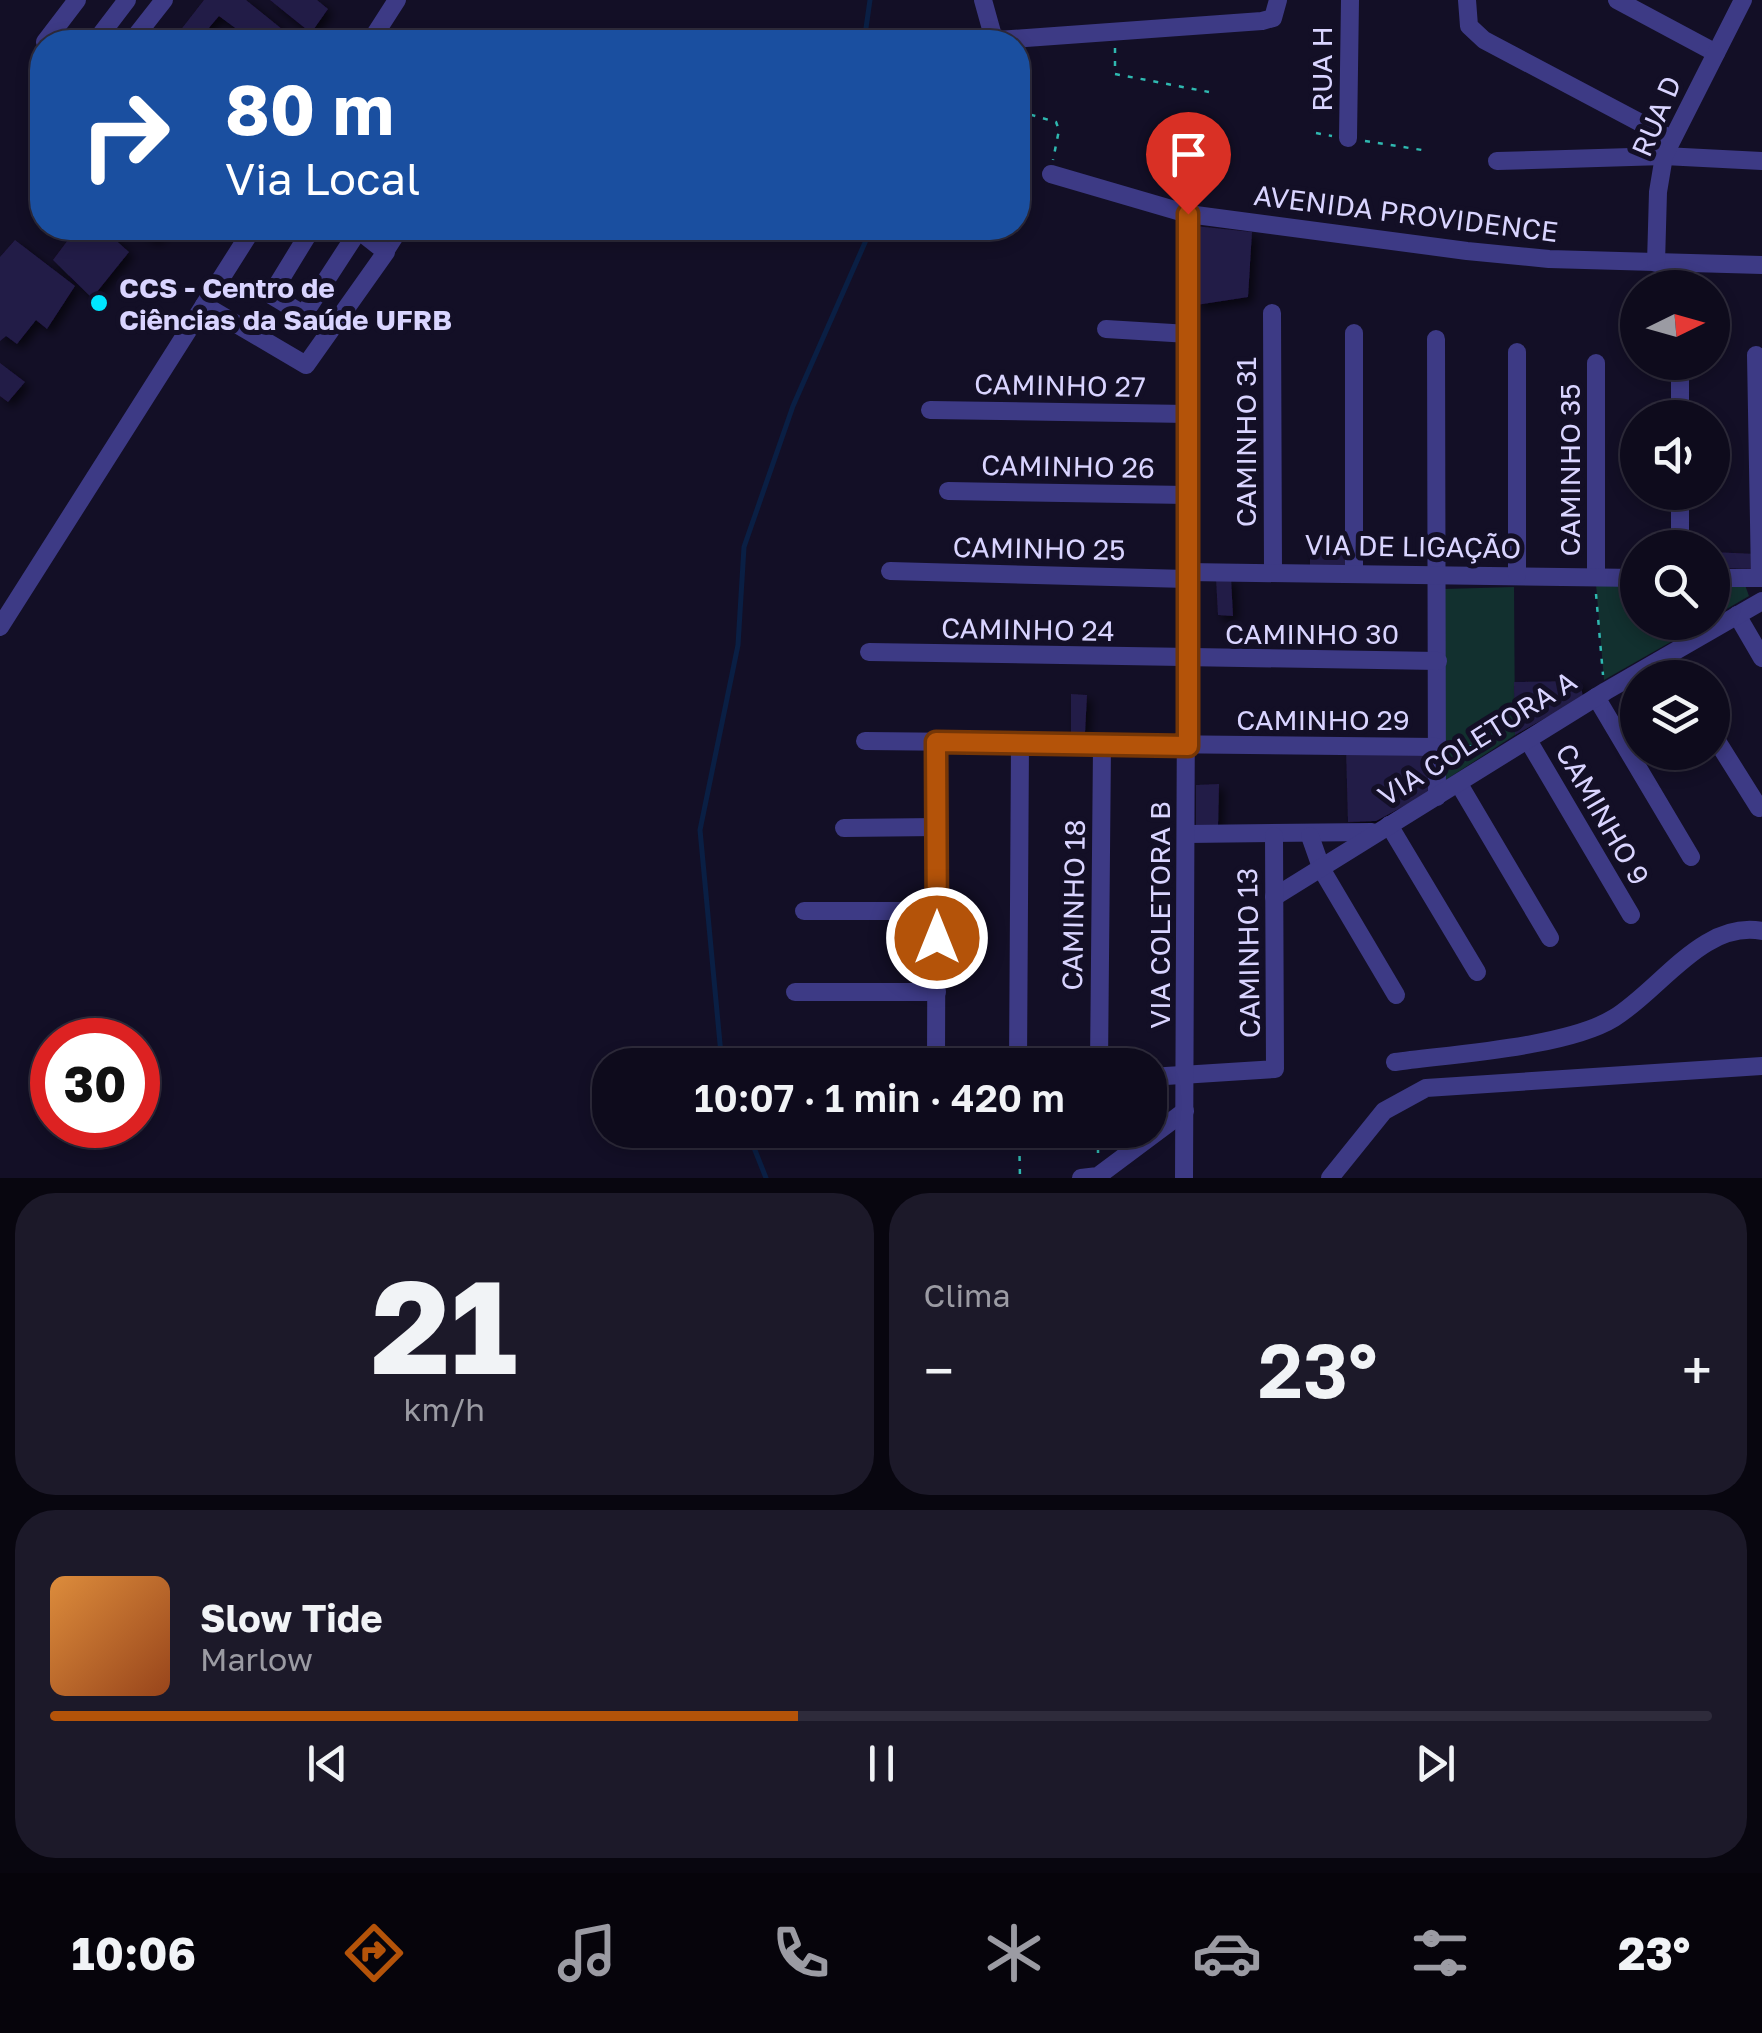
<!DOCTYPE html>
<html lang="pt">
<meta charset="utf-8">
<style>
body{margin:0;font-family:"Golos Text",sans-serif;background:#1c1929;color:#f1f3f6;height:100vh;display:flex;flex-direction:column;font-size:38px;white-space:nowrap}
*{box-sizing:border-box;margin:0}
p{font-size:32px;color:#9b9ba3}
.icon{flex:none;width:55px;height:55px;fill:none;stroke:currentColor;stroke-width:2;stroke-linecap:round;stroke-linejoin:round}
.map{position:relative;height:1178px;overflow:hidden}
.panel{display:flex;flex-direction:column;gap:15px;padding:15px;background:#08060f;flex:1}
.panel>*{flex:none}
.top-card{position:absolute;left:30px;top:30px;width:1000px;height:210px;border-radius:40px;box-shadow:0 5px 15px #0003,0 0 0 2px #2e2b3b;background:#1a4fa0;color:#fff;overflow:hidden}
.needle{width:65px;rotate:85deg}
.fabs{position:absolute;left:1620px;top:270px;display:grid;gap:20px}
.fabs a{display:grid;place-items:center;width:110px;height:110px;border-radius:50%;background:#0e0b1c;box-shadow:0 5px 15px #0003,0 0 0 2px #2e2b3b;font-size:50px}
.speed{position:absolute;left:30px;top:1018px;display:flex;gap:20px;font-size:50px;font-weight:700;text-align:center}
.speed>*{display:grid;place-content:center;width:130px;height:130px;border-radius:50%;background:#0e0b1c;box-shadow:0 5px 15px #0003,0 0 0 2px #2e2b3b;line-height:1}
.speed .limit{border:15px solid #d22;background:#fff;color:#111}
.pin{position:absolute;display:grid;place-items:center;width:85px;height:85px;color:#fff;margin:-102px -42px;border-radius:50% 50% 50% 0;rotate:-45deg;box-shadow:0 0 10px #0007}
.pin .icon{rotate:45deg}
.me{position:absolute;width:110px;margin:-55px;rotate:0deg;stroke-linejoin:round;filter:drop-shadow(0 0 8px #0008)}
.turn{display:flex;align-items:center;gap:35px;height:210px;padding:0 30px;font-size:45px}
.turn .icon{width:130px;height:130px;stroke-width:2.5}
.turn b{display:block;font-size:70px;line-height:85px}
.big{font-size:75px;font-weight:600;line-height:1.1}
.panel .widget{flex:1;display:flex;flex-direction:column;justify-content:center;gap:15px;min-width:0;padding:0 35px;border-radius:40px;background:#1c1929}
.panel .dial{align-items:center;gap:0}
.dial b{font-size:130px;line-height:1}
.song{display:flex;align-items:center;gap:30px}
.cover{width:120px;height:120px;border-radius:15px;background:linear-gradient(135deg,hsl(30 70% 55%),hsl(20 70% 35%))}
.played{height:10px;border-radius:5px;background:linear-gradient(90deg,#b45309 45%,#2e2b3b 45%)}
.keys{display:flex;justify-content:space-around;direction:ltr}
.heat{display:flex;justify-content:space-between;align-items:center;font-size:55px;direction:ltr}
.panel .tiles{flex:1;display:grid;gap:15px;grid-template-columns:1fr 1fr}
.widget:last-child{grid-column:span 2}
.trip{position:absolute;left:592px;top:1048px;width:575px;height:100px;border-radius:40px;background:#0e0b1c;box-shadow:0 5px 15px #0003,0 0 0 2px #2e2b3b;font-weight:600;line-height:100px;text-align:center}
.tab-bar{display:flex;height:160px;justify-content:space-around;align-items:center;background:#06040b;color:#9b9ba3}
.tab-bar .icon{width:70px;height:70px}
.tab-bar .active{color:#b45309}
.tab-bar b{font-size:45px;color:#f1f3f6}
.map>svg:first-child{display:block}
.green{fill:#12302f}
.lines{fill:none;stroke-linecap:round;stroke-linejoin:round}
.stream{stroke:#0a1f44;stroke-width:5}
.building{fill:#241b47;filter:url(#shadow)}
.path{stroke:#2fb8b0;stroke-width:2.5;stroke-dasharray:5 8;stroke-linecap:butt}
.minor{stroke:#3d3a85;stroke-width:18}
.route-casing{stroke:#753606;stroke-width:25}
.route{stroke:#b45309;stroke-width:18}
.poi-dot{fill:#00e5ff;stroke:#130f26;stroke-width:4}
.labels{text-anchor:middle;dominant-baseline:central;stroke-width:10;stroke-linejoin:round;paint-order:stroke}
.street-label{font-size:28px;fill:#d9d4ff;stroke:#130f26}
.poi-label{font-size:28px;font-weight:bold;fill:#d9d4ff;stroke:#130f26;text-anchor:start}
</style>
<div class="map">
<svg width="1762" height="1178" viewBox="0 0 1762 1178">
<defs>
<filter id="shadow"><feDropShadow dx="5" dy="5" stdDeviation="5" flood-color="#0009"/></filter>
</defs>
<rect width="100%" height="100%" fill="#130f26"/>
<g class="green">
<polygon points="1596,584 1637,584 1638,622 1704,623 1604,680"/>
<polygon points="1713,585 1745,585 1749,596 1713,617"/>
<polygon points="1514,587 1515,735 1444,781 1444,589"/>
</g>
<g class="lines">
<g class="stream">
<polyline points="864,42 870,0"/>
<polyline points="722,1065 700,830 738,645 744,547 793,406 867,238 867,228"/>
<polyline points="747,1130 766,1178"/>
</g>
</g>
<g class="building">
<polygon points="204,0 246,0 298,42 254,42 219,16 208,29 225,42 184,42 176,36"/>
<polygon points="270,0 317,0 328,9 311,33"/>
<polygon points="1195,226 1252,232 1248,297 1196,305"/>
<polygon points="77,228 102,228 129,252 92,298 53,260"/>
<polygon points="138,228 165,228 154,240"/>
<polygon points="15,240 75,286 47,329 36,320 17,344 6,336 0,341 0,257"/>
<polygon points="0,363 25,382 8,402 0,396"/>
<polygon points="1310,545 1349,545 1350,567 1310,566"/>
<polygon points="1712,552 1756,554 1756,569 1712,568"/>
<polygon points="1216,578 1231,578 1233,616 1218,615"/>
<polygon points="1580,681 1583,697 1515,735 1514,682"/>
<polygon points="1071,694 1087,695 1085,733 1071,734"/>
<polygon points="1346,747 1429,747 1430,792 1376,821 1348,822"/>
<polygon points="1219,784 1218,829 1196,829 1196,785"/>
</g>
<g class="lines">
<g class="path">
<polyline points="1115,48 1115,74 1209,92"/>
<polyline points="1018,111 1056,122 1059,130 1053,160"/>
<polyline points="1316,133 1332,136"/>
<polyline points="1365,141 1422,150"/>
<polyline points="1596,594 1603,675"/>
<polyline points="1455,747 1482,746"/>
<polyline points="1019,1130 1020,1178"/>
<polyline points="1098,1153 1098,1130"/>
</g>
<g class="minor">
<polyline points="983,0 993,36 998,40 1262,21 1273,18 1278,0"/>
<polyline points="1467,0 1469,26 1484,40 1671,139"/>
<polyline points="1617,0 1716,53"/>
<polyline points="45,42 77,0"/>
<polyline points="95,42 127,0"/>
<polyline points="131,42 164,0"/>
<polyline points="370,42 397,0"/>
<polyline points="1348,138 1350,0"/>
<polyline points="1497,161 1664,156 1762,161"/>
<polyline points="1051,174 1188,214 1467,251 1549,259 1762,265"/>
<polyline points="312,228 271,295 301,313 306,311 360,228"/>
<polyline points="386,250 400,228"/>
<polyline points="1656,263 1658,192 1664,156 1743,0"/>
<polyline points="204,305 306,365 386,252 358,230"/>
<polyline points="1272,313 1273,570"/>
<polyline points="1106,329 1189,334"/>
<polyline points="1354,333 1354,573"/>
<polyline points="1436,339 1437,797"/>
<polyline points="1756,355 1760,578"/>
<polyline points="1596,363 1596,577"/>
<polyline points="930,410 1188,414"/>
<polyline points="1680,418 1680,362"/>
<polyline points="948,491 1187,495"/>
<polyline points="1680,548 1680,492"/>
<polyline points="890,571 1187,579"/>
<polyline points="1187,572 1638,578"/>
<polyline points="1517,575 1517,352"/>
<polyline points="1712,578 1762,578"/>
<polyline points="1737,615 1762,658"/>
<polyline points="0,627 253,228"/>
<polyline points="869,652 1438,661"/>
<polyline points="1666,657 1679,678"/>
<polyline points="1596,697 1691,857"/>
<polyline points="1712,733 1759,808"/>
<polyline points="1528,740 1631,915"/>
<polyline points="865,741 1437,747"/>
<polyline points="1459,784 1550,938"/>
<polyline points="1389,825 1477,972"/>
<polyline points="844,828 937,827"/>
<polyline points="1187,834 1372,832"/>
<polyline points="1310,836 1322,870 1396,995"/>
<polyline points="1274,897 1606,691 1762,601"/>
<polyline points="804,911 937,911"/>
<polyline points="795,992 937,992"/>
<path d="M1395 1062C1453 1054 1567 1047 1614 1018 1661 989 1703 920 1762 931"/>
<polyline points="936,1065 937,742"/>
<polyline points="1018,1065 1020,743"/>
<polyline points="1099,1065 1102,746"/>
<polyline points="1150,1077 1275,1069 1274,836"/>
<polyline points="1081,1178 1098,1176 1185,1111"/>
<polyline points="1184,1178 1188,214"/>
<polyline points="1330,1178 1384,1111 1426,1088 1762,1066"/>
</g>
</g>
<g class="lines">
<g class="route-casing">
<polyline id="route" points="937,938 936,742 1188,746 1188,214"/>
</g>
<use href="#route" class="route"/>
</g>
<circle class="poi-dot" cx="99" cy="303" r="10"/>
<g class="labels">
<g class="street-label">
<text transform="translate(1321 69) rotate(-90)">RUA H</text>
<text transform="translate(1656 116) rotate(-67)">RUA D</text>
<text transform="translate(1406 213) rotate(7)">AVENIDA PROVIDENCE</text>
<text transform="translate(1060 385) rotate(1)">CAMINHO 27</text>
<text transform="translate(1245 442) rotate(-90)">CAMINHO 31</text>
<text transform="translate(1068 466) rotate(1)">CAMINHO 26</text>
<text transform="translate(1569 470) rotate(-90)">CAMINHO 35</text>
<text transform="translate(1413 546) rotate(1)">VIA DE LIGAÇÃO</text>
<text transform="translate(1039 548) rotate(1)">CAMINHO 25</text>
<text transform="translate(1028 629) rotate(1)">CAMINHO 24</text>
<text x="1312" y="633">CAMINHO 30</text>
<text x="1323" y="719">CAMINHO 29</text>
<text transform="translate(1477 738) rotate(-32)">VIA COLETORA A</text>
<text transform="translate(1603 814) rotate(60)">CAMINHO 9</text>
<text transform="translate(1073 905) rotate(-89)">CAMINHO 18</text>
<text transform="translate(1159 915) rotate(-90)">VIA COLETORA B</text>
<text transform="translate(1248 953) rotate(-91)">CAMINHO 13</text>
</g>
<g class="poi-label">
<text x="119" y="287">CCS - Centro de<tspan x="119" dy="32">Ciências da Saúde UFRB</tspan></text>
</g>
</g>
</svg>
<div class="fabs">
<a><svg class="needle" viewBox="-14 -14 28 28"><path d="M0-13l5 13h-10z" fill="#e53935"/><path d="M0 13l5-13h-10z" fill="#9b9ba3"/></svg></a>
<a><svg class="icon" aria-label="sound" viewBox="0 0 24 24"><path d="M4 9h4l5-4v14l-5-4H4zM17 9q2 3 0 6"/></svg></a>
<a><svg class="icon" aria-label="search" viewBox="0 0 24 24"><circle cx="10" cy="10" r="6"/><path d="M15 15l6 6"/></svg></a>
<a><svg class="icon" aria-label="layers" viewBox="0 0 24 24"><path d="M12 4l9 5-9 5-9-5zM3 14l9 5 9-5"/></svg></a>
</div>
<div class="speed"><div class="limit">30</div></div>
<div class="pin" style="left:1188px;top:214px;background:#d93025"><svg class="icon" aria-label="arrive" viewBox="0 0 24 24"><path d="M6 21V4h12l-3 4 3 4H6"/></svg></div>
<svg class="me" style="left:937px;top:938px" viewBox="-20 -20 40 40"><circle r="17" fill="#b45309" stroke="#fff" stroke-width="3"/><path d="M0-11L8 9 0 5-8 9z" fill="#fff"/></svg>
<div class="trip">10:07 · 1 min · 420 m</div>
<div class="top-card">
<div class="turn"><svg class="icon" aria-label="right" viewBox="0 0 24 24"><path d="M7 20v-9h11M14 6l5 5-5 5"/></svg><div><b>80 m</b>Via Local</div></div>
</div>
</div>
<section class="panel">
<div class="tiles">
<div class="widget dial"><b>21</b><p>km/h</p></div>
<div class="widget"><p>Clima</p>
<div class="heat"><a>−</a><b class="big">23°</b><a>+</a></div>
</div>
<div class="widget">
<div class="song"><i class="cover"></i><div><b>Slow Tide</b><p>Marlow</p></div></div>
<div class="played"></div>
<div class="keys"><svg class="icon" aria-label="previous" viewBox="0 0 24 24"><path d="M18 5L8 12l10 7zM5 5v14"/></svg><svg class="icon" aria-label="pause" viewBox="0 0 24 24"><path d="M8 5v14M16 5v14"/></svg><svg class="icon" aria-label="next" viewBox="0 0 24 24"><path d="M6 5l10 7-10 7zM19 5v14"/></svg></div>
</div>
</div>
</section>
<nav class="tab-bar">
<b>10:06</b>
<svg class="icon active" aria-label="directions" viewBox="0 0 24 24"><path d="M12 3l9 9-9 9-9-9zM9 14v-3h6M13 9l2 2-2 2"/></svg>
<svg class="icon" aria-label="music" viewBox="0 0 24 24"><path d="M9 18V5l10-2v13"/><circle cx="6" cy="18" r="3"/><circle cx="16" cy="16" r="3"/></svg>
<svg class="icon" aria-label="phone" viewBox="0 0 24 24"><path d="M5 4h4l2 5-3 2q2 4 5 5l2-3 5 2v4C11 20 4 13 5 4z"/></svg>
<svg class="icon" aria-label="climate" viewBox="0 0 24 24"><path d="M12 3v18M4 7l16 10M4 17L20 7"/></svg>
<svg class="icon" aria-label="car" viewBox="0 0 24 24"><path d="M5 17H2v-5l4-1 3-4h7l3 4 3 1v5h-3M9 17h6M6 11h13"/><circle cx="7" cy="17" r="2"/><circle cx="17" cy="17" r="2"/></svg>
<svg class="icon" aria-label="filters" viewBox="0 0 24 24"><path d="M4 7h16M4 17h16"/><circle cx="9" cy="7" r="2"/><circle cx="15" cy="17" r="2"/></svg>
<b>23°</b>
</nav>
